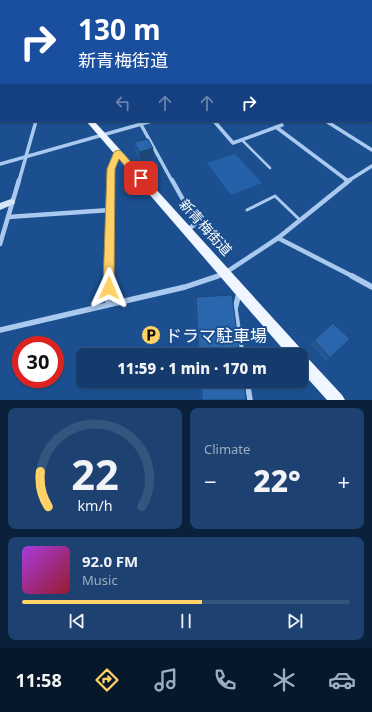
<!DOCTYPE html>
<meta charset="utf-8">
<style>
body{margin:0;font-family:"Noto Sans","Noto Sans JP",sans-serif;background:#1d4271;color:#f1f3f6;height:100vh;display:flex;flex-direction:column;font-size:15px;white-space:nowrap}
*{box-sizing:border-box;margin:0}
p{font-size:13px;color:#9dadc1}
.icon{flex:none;width:22px;height:22px;fill:none;stroke:currentColor;stroke-width:2;stroke-linecap:round;stroke-linejoin:round}
.map{position:relative;height:400px;overflow:hidden}
.details{display:flex;flex-direction:column;gap:8px;padding:8px;background:#0b203b;flex:1}
.details>*{flex:none}
.banner{position:absolute;left:0px;top:0px;width:372px;height:122px;box-shadow:0 1px 3px #0004,0 0 0 1px #33557e;background:#1a4fa0;color:#fff;overflow:hidden}
.speed{position:absolute;left:12px;top:336px;display:flex;gap:8px;font-size:20px;font-weight:700;text-align:center}
.speed>*{display:grid;place-content:center;width:52px;height:52px;border-radius:50%;background:#143b6b;box-shadow:0 1px 3px #0004,0 0 0 1px #33557e;line-height:1}
.speed .limit{border:6px solid #d22;background:#fff;color:#111}
.pin{position:absolute;display:grid;place-items:center;width:34px;height:34px;color:#fff;margin:-17px;border-radius:8px;box-shadow:0 2px 6px #0006}
.me{position:absolute;width:44px;margin:-22px;rotate:1deg;stroke-linejoin:round;filter:drop-shadow(0 0 3px #0008)}
.turn{display:flex;align-items:center;gap:14px;height:84px;padding:0 12px;font-size:18px}
.turn .icon{width:52px;height:52px;stroke-width:2.5}
.turn b{display:block;font-size:28px;line-height:34px}
.lanes{display:flex;align-items:center;height:38px;padding:0 12px;background:#0003;justify-content:center;gap:20px;direction:ltr}
.lanes .off{opacity:.35}
.big{font-size:30px;font-weight:800;line-height:1.1}
.details .widget{flex:1;display:flex;flex-direction:column;justify-content:center;gap:6px;min-width:0;padding:0 14px;border-radius:8px;background:#1d4271}
.details .dial{align-items:center;gap:0}
.dial svg{height:104px;overflow:visible;fill:none;stroke:#33557e;stroke-width:7;stroke-linecap:round;text-anchor:middle}
.dial text{fill:#f1f3f6;stroke:none}
.song{display:flex;align-items:center;gap:12px}
.cover{width:48px;height:48px;border-radius:6px;background:linear-gradient(135deg,hsl(280 70% 55%),hsl(350 70% 35%))}
.played{height:4px;border-radius:2px;background:linear-gradient(90deg,#ffd166 55%,#33557e 55%)}
.keys{display:flex;justify-content:space-around;direction:ltr}
.heat{display:flex;justify-content:space-between;align-items:center;font-size:22px;direction:ltr}
.details .tiles{flex:1;display:grid;gap:8px;grid-template-columns:1fr 1fr}
.widget:last-child{grid-column:span 2}
.trip{position:absolute;left:76px;top:348px;width:232px;height:40px;border-radius:8px;background:#143b6b;box-shadow:0 1px 3px #0004,0 0 0 1px #33557e;font-weight:800;line-height:40px;text-align:center}
.tabs{display:flex;height:64px;justify-content:space-around;align-items:center;background:#08182b;color:#9dadc1}
.tabs .icon{width:28px;height:28px}
.tabs .selected{color:#ffd166}
.tabs b{font-size:18px;color:#f1f3f6}
.map>svg:first-child{display:block}
.green{fill:#2461a8}
.lines{fill:none;stroke-linecap:round;stroke-linejoin:round}
.river{fill:#123a6d;fill-rule:evenodd}
.lane-far1{stroke:#a9c9ee;stroke-width:2.5}
.lane{stroke:#a9c9ee;stroke-width:3}
.street-far4{stroke:#a9c9ee;stroke-width:2}
.street-far3{stroke:#a9c9ee;stroke-width:2.5}
.street-far2{stroke:#a9c9ee;stroke-width:3.5}
.street-far1{stroke:#a9c9ee;stroke-width:4.5}
.street{stroke:#a9c9ee;stroke-width:5.5}
.secondary{fill:#d6e6fa;fill-rule:evenodd}
.primary{fill:#f0f6ff;fill-rule:evenodd}
.wall{fill:#245895}
.shaded-wall{fill:#1d4779}
.building{fill:#2a66ad;stroke:#1d4779}
.route{fill:#ffd166;stroke:#a68842}
.labels{text-anchor:middle;dominant-baseline:central;stroke-width:4;stroke-linejoin:round;paint-order:stroke}
.street-label{font-size:14px;fill:#fff;stroke:#1b4f8f}
.near-poi-label{font-size:17px;fill:#fff;stroke:#1b4f8f;text-anchor:start}
</style>
<div class="map">
<svg width="372" height="400" viewBox="0 0 372 400">
<rect width="100%" height="100%" fill="#1b4f8f"/>
<polygon class="green" points="235,154 262,183 231,195 207,163"/>
<g class="lines">
<rect class="river" x="371" y="109" width="1" height="7"/>
<polyline class="lane-far1" points="242,140 270,168"/>
<polyline class="lane" points="247,210 275,196 300,220"/>
<polyline class="street-far4" points="306,1 310,0"/>
<g class="street-far3">
<polyline points="0,49 1,47"/>
<polyline points="371,99 372,87"/>
</g>
<g class="street-far2">
<polyline points="139,121 172,181"/>
<polyline points="214,121 233,143 282,125"/>
<polyline points="326,121 372,150"/>
<polyline points="276,127 348,181"/>
<polyline points="0,164 152,121"/>
<polyline points="19,181 36,121"/>
<polyline points="111,181 111,169 118,153"/>
<polyline points="348,181 372,166"/>
</g>
<g class="street-far1">
<polyline points="172,180 186,205 197,219 196,223 188,230"/>
<polyline points="346,180 348,181"/>
<polyline points="8,217 110,210"/>
<polyline points="278,238 354,277"/>
<polyline points="0,244 19,180"/>
<polyline points="109,277 111,180"/>
<polyline points="216,277 225,273 278,238 350,180"/>
</g>
<g class="street">
<polyline points="352,276 372,287"/>
<polyline points="239,293 235,309 242,355"/>
<polyline points="108,304 109,276"/>
<polyline points="0,330 185,287 218,276"/>
<polyline points="247,381 250,400"/>
</g>
<g class="secondary">
<rect x="0" y="1" width="1" height="2"/>
<polygon points="11,199 14,200 15,202 14,204 0,210 0,203"/>
</g>
<g class="primary">
<rect x="217" y="0" width="6" height="1"/>
<rect x="0" y="14" width="1" height="3"/>
<rect x="371" y="56" width="1" height="5"/>
<polygon points="86,121 94,121 302,350 304,354 342,395 345,400 327,400 301,371 301,355 288,355"/>
</g>
</g>
<g class="wall">
<polygon points="134,142 153,148 154,158 141,161 135,152"/>
<polygon points="196,297 240,355 198,355 195,306"/>
<polygon points="314,340 330,358 326,361 310,344"/>
<polygon points="199,381 244,381 246,400 201,400"/>
</g>
<polygon class="shaded-wall" points="153,148 154,158 141,161 139,152"/>
<g class="building">
<rect x="3" y="0" width="8" height="1"/>
<polygon points="148,139 153,148 139,152 134,142"/>
<polygon points="232,295 240,355 199,355 196,297"/>
<polygon points="333,323 350,339 330,358 314,340"/>
<polygon points="201,381 244,381 246,400 202,400"/>
</g>
<polygon class="route" points="118,150 121,151 145,178 141,181 138,180 119,159 115,169 114,288 113,292 109,293 105,292 103,288 107,169 114,152"/>
<defs>
<g id="parking-disc" transform="scale(1)"><circle r="9.5" fill="#ffd166" stroke="#1b4f8f"/><path d="M-3.5-5.5H1a3.5 3.5 0 0 1 0 7H-1V5.5H-3.5ZM-1-3.4V-.6H.8a1.4 1.4 0 0 0 0-2.8Z" fill="#111"/></g>
</defs>
<g fill-rule="evenodd">
<use href="#parking-disc" x="151" y="335"/>
</g>
<g class="labels">
<g class="street-label">
<text transform="translate(206 227) rotate(48)">新青梅街道</text>
</g>
<g class="near-poi-label">
<text x="165" y="335">ドラマ駐車場</text>
</g>
</g>
</svg>
<div class="speed"><div class="limit">30</div></div>
<div class="pin" style="left:141px;top:178px;background:#d93025"><svg class="icon" aria-label="arrive" viewBox="0 0 24 24"><path d="M6 21V4h12l-3 4 3 4H6"/></svg></div>
<svg class="me" style="left:109px;top:288px" viewBox="-20 -20 40 40"><path d="M0-17L14 15 0 8-14 15z" fill="#ffd166" stroke="#fff" stroke-width="4"/></svg>
<div class="trip">11:59 · 1 min · 170 m</div>
<div class="banner">
<div class="turn"><svg class="icon" aria-label="right" viewBox="0 0 24 24"><path d="M7 20v-9h11M14 6l5 5-5 5"/></svg><div><b>130 m</b>新青梅街道</div></div>
<div class="lanes"><svg class="icon off" aria-label="left" viewBox="0 0 24 24"><path d="M17 20v-9H6M10 6l-5 5 5 5"/></svg><svg class="icon off" aria-label="ahead" viewBox="0 0 24 24"><path d="M12 20V5M6 11l6-6 6 6"/></svg><svg class="icon off" aria-label="ahead" viewBox="0 0 24 24"><path d="M12 20V5M6 11l6-6 6 6"/></svg><svg class="icon" aria-label="right" viewBox="0 0 24 24"><path d="M7 20v-9h11M14 6l5 5-5 5"/></svg></div>
</div>
</div>
<section class="details">
<div class="tiles">
<div class="widget dial"><svg viewBox="0 0 100 80">
<path d="M14 69A42 42 0 1 1 86 69"/>
<path d="M14 69A42 42 0 0 1 8 42" stroke="#ffd166"/>
<text x="50" y="56" font-size="32" font-weight="700">22</text>
<text x="50" y="72" font-size="11">km/h</text>
</svg></div>
<div class="widget"><p>Climate</p>
<div class="heat"><a>−</a><b class="big">22°</b><a>+</a></div>
</div>
<div class="widget">
<div class="song"><i class="cover"></i><div><b>92.0 FM</b><p>Music</p></div></div>
<div class="played"></div>
<div class="keys"><svg class="icon" aria-label="previous" viewBox="0 0 24 24"><path d="M18 5L8 12l10 7zM5 5v14"/></svg><svg class="icon" aria-label="pause" viewBox="0 0 24 24"><path d="M8 5v14M16 5v14"/></svg><svg class="icon" aria-label="next" viewBox="0 0 24 24"><path d="M6 5l10 7-10 7zM19 5v14"/></svg></div>
</div>
</div>
</section>
<nav class="tabs">
<b>11:58</b>
<svg class="icon selected" aria-label="directions" viewBox="0 0 24 24"><path d="M12 3l9 9-9 9-9-9zM9 14v-3h6M13 9l2 2-2 2"/></svg>
<svg class="icon" aria-label="music" viewBox="0 0 24 24"><path d="M9 18V5l10-2v13"/><circle cx="6" cy="18" r="3"/><circle cx="16" cy="16" r="3"/></svg>
<svg class="icon" aria-label="phone" viewBox="0 0 24 24"><path d="M5 4h4l2 5-3 2q2 4 5 5l2-3 5 2v4C11 20 4 13 5 4z"/></svg>
<svg class="icon" aria-label="climate" viewBox="0 0 24 24"><path d="M12 3v18M4 7l16 10M4 17L20 7"/></svg>
<svg class="icon" aria-label="car" viewBox="0 0 24 24"><path d="M5 17H2v-5l4-1 3-4h7l3 4 3 1v5h-3M9 17h6M6 11h13"/><circle cx="7" cy="17" r="2"/><circle cx="17" cy="17" r="2"/></svg>
</nav>
